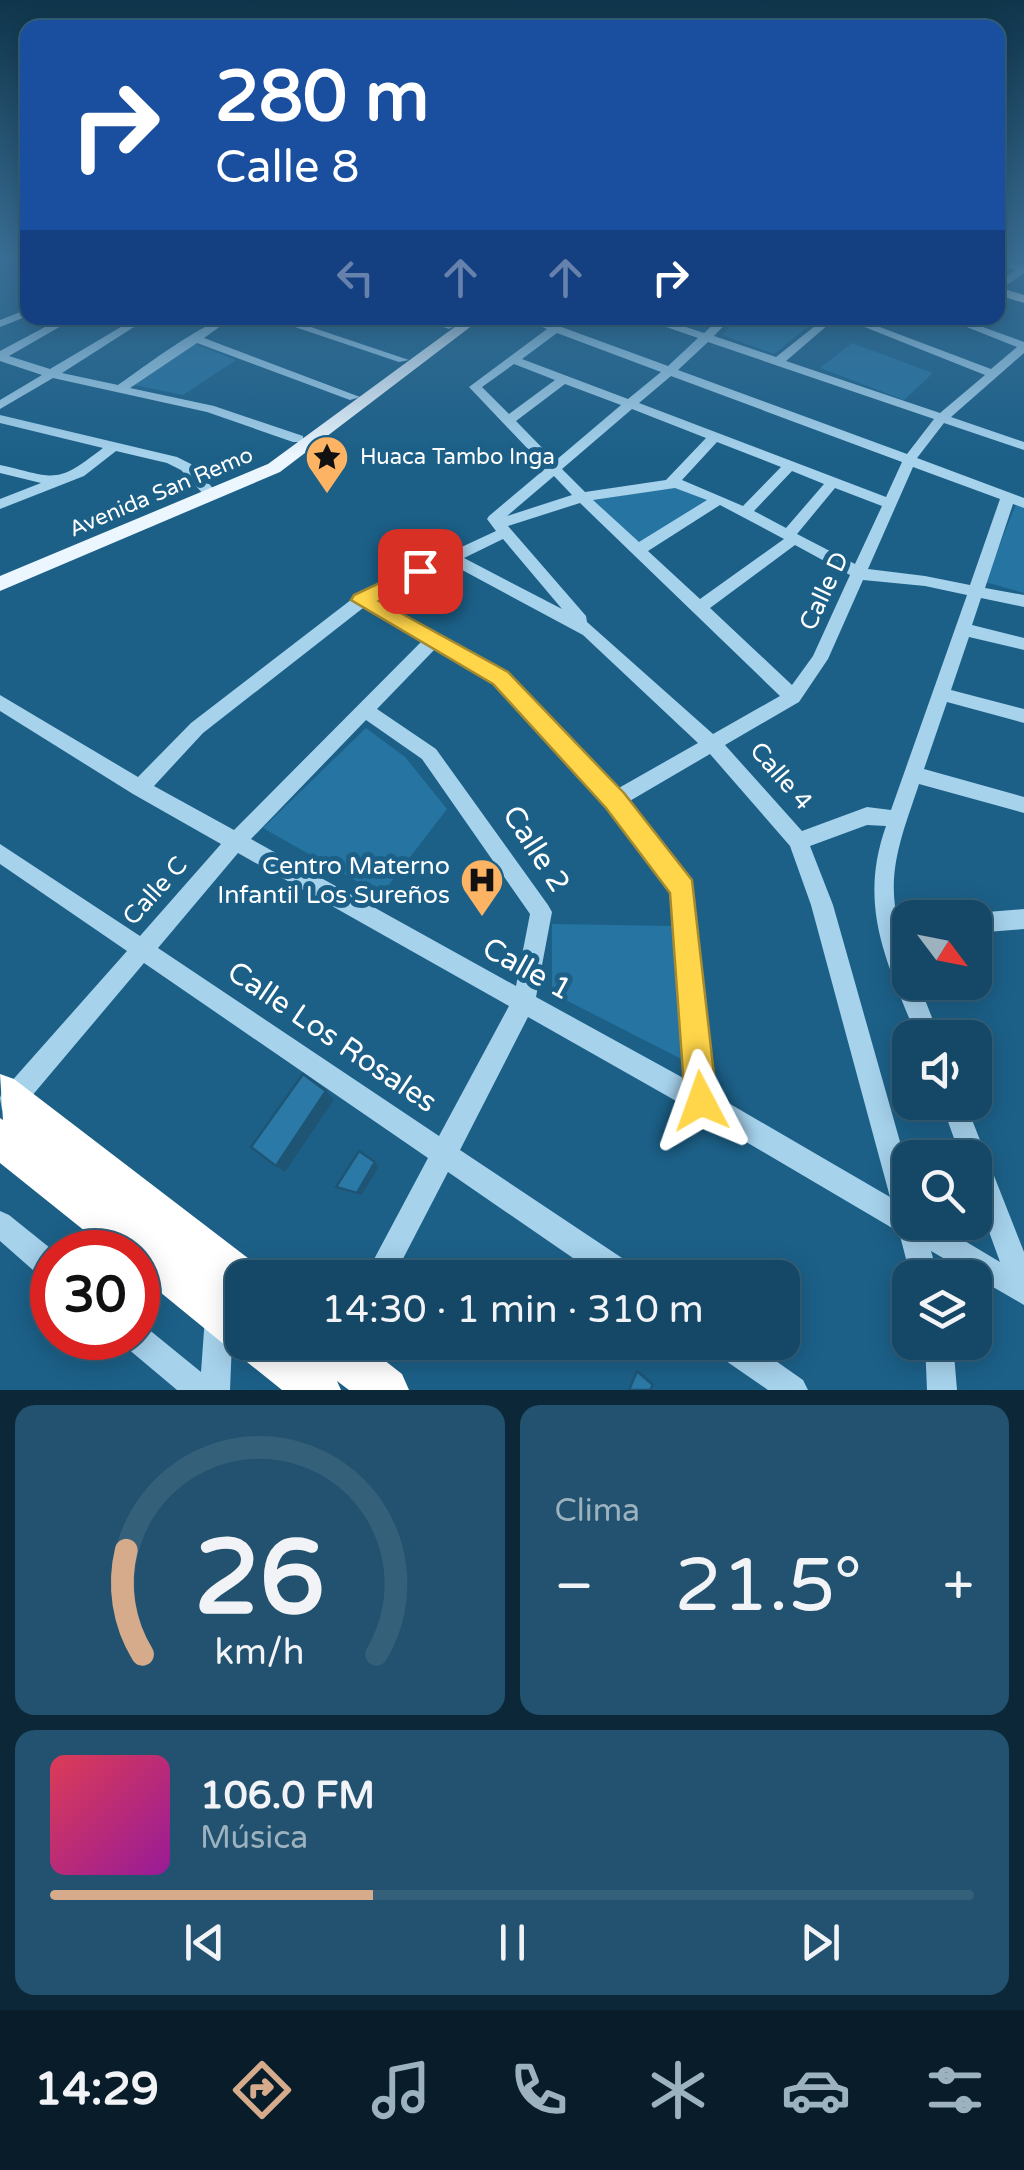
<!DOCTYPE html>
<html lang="es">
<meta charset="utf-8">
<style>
body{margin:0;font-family:"Varela Round",sans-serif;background:#22526f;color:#f1f3f6;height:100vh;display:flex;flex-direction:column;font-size:38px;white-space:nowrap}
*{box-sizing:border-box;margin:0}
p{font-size:32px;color:#9db2bf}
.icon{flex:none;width:55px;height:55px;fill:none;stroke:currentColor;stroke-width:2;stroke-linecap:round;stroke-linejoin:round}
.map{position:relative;height:1390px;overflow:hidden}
.panel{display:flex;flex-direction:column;gap:15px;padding:15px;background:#0c2838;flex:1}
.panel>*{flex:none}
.hud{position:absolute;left:20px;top:20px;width:985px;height:305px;border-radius:20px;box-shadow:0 5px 25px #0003,0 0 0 2px #34607a;background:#1a4fa0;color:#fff;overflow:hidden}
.needle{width:65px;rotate:122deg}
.controls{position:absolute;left:892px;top:900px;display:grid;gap:20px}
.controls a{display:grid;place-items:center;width:100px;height:100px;border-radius:20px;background:#154866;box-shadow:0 5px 25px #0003,0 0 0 2px #34607a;font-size:50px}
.speed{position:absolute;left:30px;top:1230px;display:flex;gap:20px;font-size:50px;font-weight:700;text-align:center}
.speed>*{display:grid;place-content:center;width:130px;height:130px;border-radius:50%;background:#154866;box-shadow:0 5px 25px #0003,0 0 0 2px #34607a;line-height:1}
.speed .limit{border:15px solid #d22;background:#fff;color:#111}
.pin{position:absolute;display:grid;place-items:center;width:85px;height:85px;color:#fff;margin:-42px;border-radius:20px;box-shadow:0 5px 15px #0006}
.me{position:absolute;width:110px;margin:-55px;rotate:356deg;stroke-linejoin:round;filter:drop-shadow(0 0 8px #0008)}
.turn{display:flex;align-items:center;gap:35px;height:210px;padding:0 30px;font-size:45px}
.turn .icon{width:130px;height:130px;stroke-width:2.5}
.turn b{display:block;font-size:70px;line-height:85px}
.lanes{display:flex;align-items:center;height:95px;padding:0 30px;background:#0003;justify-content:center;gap:50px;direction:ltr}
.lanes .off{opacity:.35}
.big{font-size:75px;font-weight:600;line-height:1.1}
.panel .tile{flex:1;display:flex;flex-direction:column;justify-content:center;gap:15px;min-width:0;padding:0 35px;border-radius:20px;background:#22526f}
.panel .dial{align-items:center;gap:0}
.dial svg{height:260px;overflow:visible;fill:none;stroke:#34607a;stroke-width:7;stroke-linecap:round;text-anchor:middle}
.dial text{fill:#f1f3f6;stroke:none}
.song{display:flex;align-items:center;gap:30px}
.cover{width:120px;height:120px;border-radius:15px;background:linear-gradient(135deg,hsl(350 70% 55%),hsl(300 70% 35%))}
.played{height:10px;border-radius:5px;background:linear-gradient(90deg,#d6ab8b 35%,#34607a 35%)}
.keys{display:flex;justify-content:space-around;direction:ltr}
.heat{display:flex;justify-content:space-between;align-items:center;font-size:55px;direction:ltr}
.panel .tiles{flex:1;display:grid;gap:15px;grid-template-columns:1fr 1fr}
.tile:last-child{grid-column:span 2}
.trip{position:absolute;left:225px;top:1260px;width:575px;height:100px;border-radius:20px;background:#154866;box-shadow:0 5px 25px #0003,0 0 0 2px #34607a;font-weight:600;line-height:100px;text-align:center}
.tab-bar{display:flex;height:160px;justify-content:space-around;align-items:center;background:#081d29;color:#9db2bf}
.tab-bar .icon{width:70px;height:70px}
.tab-bar .active{color:#d6ab8b}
.tab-bar b{font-size:45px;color:#f1f3f6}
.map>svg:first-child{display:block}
.green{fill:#2674a1}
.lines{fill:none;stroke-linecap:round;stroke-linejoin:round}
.minor{fill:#a6d2ec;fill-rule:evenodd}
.major{fill:#ebf6ff;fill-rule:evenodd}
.highway{fill:#fff;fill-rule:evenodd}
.wall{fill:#25688f}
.shaded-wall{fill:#1e5574}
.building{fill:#2b79a6;stroke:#1e5574;stroke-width:2.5}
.route{fill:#ffd54a;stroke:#a68a30;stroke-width:2.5}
.labels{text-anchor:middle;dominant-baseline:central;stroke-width:10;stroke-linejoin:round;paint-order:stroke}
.far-poi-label{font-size:22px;fill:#fff;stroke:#1c6088;text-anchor:start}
.far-street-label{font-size:22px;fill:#fff;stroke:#1c6088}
.street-label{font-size:25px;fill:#fff;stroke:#1c6088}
.poi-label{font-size:25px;fill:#fff;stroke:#1c6088;text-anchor:end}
.near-street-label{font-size:30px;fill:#fff;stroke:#1c6088}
</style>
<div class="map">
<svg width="1024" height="1390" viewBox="0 0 1024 1390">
<rect width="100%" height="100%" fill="#1c6088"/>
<g class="green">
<polygon points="740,318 786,318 810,325 774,354 722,335"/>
<polygon points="193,343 236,360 183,395 134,385"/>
<polygon points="852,343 933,373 904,400 820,368"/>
<polygon points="678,487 712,500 641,545 592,500"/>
<polygon points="1016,504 1024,508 1024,593 985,582"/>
<polygon points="366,728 405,757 447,809 381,895 263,828"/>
<polygon points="552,924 675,926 697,1067 552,993"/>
</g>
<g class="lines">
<g class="minor">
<polygon points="998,260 1024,265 1024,273 998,291 998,283 1015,270 998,265"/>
<polygon points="28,309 28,316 0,327 0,320"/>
<path d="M62 318H75L9 356 50 369 136 318H148L62 373 118 385C143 368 207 318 232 318L204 338 360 397 350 400 197 343 130 388 214 406 303 436V442H293L207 412 53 378 0 409V400L42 375 0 361V351Z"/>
<polygon points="268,318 284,318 409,360 399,362"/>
<polygon points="417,318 433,318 455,326 449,329"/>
<path d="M522 318H537L668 366 698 338 646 320 645 318H659L704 333 720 318H731L714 336 776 357 825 318H836L786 361 940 413 985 375 842 318H856L991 369 1017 347 944 318H958L1024 342V353L951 417 1024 442V450L944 423 917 458 1024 498V508L1013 504 985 588 1024 595V607L981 598 972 625 1024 638V650L969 637 951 690 1024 709V723L947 702 924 769 1024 797V813L919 784C906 824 889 863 895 906 899 932 910 956 910 982H918L940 1038H917C888 963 857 908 886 826L867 825 810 846 833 905 910 1177V1222H933L1000 1262 975 1193V1158H961L941 1102H965L1024 1252V1305L931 1251 939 1278H911L899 1232 692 1110 528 1017 460 1150 637 1268 641 1278H602L448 1172 393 1278H364L428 1158 144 963 20 1110 11 1113 2 1110 0 1098 2 1092 127 951 0 864V844L140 936 221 844 133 794 0 711V695L138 777 191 723 356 596 496 531 487 519 489 516 546 468 469 387 547 329ZM557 333 661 372 628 399 522 359ZM708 342 934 419 907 454 678 370ZM514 364 555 380 509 414 482 387ZM671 376 902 462 886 497 639 403ZM565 384 621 405 555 461 516 421ZM632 409 706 438 666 480 585 492 562 469ZM717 442 781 467 743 506 682 480ZM913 467 1000 499 970 585 925 576 868 569ZM792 471 824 484 786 528 754 511ZM554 476 572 495 507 516ZM675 488 707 500 639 542 593 500ZM835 488 882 506 855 564 797 534ZM580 503 780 696 713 734 587 622 586 616 508 526ZM720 505 784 539 700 599 648 551ZM503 539 562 609 464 558ZM795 545 850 575 813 656 792 685 710 608ZM451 564 583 635 698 743 617 789 506 673 375 600ZM863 580 925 586 967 595 891 810 867 807 802 831 725 745 799 702 828 659ZM363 608 422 641 234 830 154 786 203 733ZM435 649 494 683 608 806 673 892 687 1080 536 997 552 912 548 905 436 749 377 709ZM366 720 422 759 530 914 516 986 251 839ZM710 754 790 846 811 905 890 1197 713 1094 693 889 628 802ZM238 853 509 1006 439 1136 158 948Z"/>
<path d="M0 415 177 457 191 464 220 496 213 500 208 499 181 470 167 463 116 451 84 476 0 509V499L41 483 0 473V465C57 478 55 485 103 448L0 423Z"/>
<polygon points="1024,909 1024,929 975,933 975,918 967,918 975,913"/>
<polygon points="0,1211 9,1215 55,1252 52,1281 42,1278 0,1241"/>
<polygon points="219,1303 229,1307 233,1317 230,1390 177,1390 127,1348 123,1338 138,1338 138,1324 147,1328 201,1372 205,1317 209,1307"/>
<polygon points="709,1342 749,1342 803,1380 808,1390 768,1390 713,1352"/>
<polygon points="925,1342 953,1342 957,1390 927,1390"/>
</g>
<g class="major">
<polygon points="998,287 1024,295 1024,303 998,295"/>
<polygon points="467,318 482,318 280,472 0,591 0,576 268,464"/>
</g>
<polygon class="highway" points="0,1074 14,1079 257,1265 263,1278 242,1278 242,1342 295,1342 305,1351 302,1342 361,1342 402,1374 409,1390 349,1390 337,1381 341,1390 282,1390 242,1358 239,1351 226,1346 138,1274 138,1252 111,1252 0,1163 0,1118 3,1120"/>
</g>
<polygon class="wall" points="375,1162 379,1167 361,1196 341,1190 336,1187"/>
<g class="shaded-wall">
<polygon points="326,1091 334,1100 285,1172 276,1166"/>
<polygon points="375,1162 379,1167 361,1196 357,1193"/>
</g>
<g class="building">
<polygon points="303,1074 326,1091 276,1166 251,1147"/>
<polygon points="359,1151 375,1162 357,1193 336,1187"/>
<polygon points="637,1371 653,1385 650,1390 629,1390"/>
</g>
<linearGradient id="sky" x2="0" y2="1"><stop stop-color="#0f354b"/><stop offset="0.57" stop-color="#3a6f96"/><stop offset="1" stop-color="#3a6f96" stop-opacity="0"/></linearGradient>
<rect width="1024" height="455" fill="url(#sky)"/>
<polygon class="route" points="420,564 428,566 428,576 379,601 508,672 624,793 692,880 717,1101 712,1112 701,1117 690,1112 685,1101 670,893 606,808 493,684 351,600 354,595"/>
<defs>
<g id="sight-pin" transform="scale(2.25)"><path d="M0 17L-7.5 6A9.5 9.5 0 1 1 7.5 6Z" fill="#fcb364" stroke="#1c6088"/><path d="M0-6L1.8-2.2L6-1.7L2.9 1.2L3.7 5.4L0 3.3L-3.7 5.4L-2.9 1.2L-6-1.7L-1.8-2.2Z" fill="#111"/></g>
<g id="hospital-pin" transform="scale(2.25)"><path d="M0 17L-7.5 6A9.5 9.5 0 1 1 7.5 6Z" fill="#fcb364" stroke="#1c6088"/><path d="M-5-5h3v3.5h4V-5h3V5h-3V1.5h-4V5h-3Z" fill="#111"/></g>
</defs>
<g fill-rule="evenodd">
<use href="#sight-pin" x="327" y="457"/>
<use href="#hospital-pin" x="482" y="880"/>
</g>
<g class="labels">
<g class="far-poi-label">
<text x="360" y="457">Huaca Tambo Inga</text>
</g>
<g class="far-street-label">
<text transform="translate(161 492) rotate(-23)">Avenida San Remo</text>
</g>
<g class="street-label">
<text transform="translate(824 591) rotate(-65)">Calle D</text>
<text transform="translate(781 776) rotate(49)">Calle 4</text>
<text transform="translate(155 891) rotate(-48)">Calle C</text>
</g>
<g class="poi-label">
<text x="450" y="866">Centro Materno<tspan x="450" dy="29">Infantil Los Sureños</tspan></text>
</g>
<g class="near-street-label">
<text transform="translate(536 849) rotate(57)">Calle 2</text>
<text transform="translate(527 969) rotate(29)">Calle 1</text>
<text transform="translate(332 1037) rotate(34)">Calle Los Rosales</text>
</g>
</g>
</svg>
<div class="controls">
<a><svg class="needle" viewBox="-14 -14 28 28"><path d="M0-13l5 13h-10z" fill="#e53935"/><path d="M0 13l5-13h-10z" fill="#9db2bf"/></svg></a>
<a><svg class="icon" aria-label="sound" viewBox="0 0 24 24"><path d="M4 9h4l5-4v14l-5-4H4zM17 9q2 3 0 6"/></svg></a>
<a><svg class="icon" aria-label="search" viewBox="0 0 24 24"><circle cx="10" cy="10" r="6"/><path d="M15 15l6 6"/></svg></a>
<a><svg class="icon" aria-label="layers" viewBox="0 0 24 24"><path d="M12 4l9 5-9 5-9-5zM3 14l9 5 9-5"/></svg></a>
</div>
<div class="speed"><div class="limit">30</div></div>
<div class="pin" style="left:420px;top:571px;background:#d93025"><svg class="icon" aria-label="arrive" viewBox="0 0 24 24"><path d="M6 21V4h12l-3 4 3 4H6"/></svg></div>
<svg class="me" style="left:701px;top:1101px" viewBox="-20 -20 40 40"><path d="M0-17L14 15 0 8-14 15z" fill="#ffd54a" stroke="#fff" stroke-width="4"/></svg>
<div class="trip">14:30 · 1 min · 310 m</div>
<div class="hud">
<div class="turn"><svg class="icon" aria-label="right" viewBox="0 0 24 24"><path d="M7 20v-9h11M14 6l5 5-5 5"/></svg><div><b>280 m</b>Calle 8</div></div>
<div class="lanes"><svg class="icon off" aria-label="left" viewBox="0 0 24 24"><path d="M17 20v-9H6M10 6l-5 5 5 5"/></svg><svg class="icon off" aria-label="ahead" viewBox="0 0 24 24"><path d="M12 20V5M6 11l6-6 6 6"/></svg><svg class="icon off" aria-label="ahead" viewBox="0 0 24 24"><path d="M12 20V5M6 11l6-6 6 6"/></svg><svg class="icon" aria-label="right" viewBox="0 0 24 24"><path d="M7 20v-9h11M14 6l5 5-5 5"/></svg></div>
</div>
</div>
<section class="panel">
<div class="tiles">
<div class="tile dial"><svg viewBox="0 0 100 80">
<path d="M14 69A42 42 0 1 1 86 69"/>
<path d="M14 69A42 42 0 0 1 9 37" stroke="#d6ab8b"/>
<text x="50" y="56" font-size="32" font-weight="700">26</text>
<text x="50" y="72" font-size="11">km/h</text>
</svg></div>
<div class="tile"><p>Clima</p>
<div class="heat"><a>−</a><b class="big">21.5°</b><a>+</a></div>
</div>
<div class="tile">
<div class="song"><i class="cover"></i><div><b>106.0 FM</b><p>Música</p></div></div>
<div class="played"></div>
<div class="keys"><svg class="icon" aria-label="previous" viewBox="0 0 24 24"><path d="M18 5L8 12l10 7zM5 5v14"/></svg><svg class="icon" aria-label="pause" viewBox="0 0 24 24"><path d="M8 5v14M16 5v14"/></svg><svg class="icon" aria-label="next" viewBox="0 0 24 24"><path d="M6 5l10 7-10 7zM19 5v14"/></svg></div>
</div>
</div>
</section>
<nav class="tab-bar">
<b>14:29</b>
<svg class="icon active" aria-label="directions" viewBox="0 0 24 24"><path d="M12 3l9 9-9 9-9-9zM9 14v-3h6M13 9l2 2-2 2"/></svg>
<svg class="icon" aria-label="music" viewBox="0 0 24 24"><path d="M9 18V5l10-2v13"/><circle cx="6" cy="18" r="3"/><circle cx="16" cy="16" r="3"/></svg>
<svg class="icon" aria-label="phone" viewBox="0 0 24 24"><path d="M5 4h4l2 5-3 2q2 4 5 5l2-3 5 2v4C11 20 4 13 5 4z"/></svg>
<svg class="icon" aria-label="climate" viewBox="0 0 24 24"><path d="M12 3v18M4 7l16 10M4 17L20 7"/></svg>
<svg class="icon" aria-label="car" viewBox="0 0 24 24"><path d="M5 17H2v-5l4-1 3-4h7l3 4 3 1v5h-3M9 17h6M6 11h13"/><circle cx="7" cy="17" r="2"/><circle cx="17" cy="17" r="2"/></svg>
<svg class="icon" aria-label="filters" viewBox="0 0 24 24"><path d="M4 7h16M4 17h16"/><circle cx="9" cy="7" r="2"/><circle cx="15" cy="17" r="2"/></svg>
</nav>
